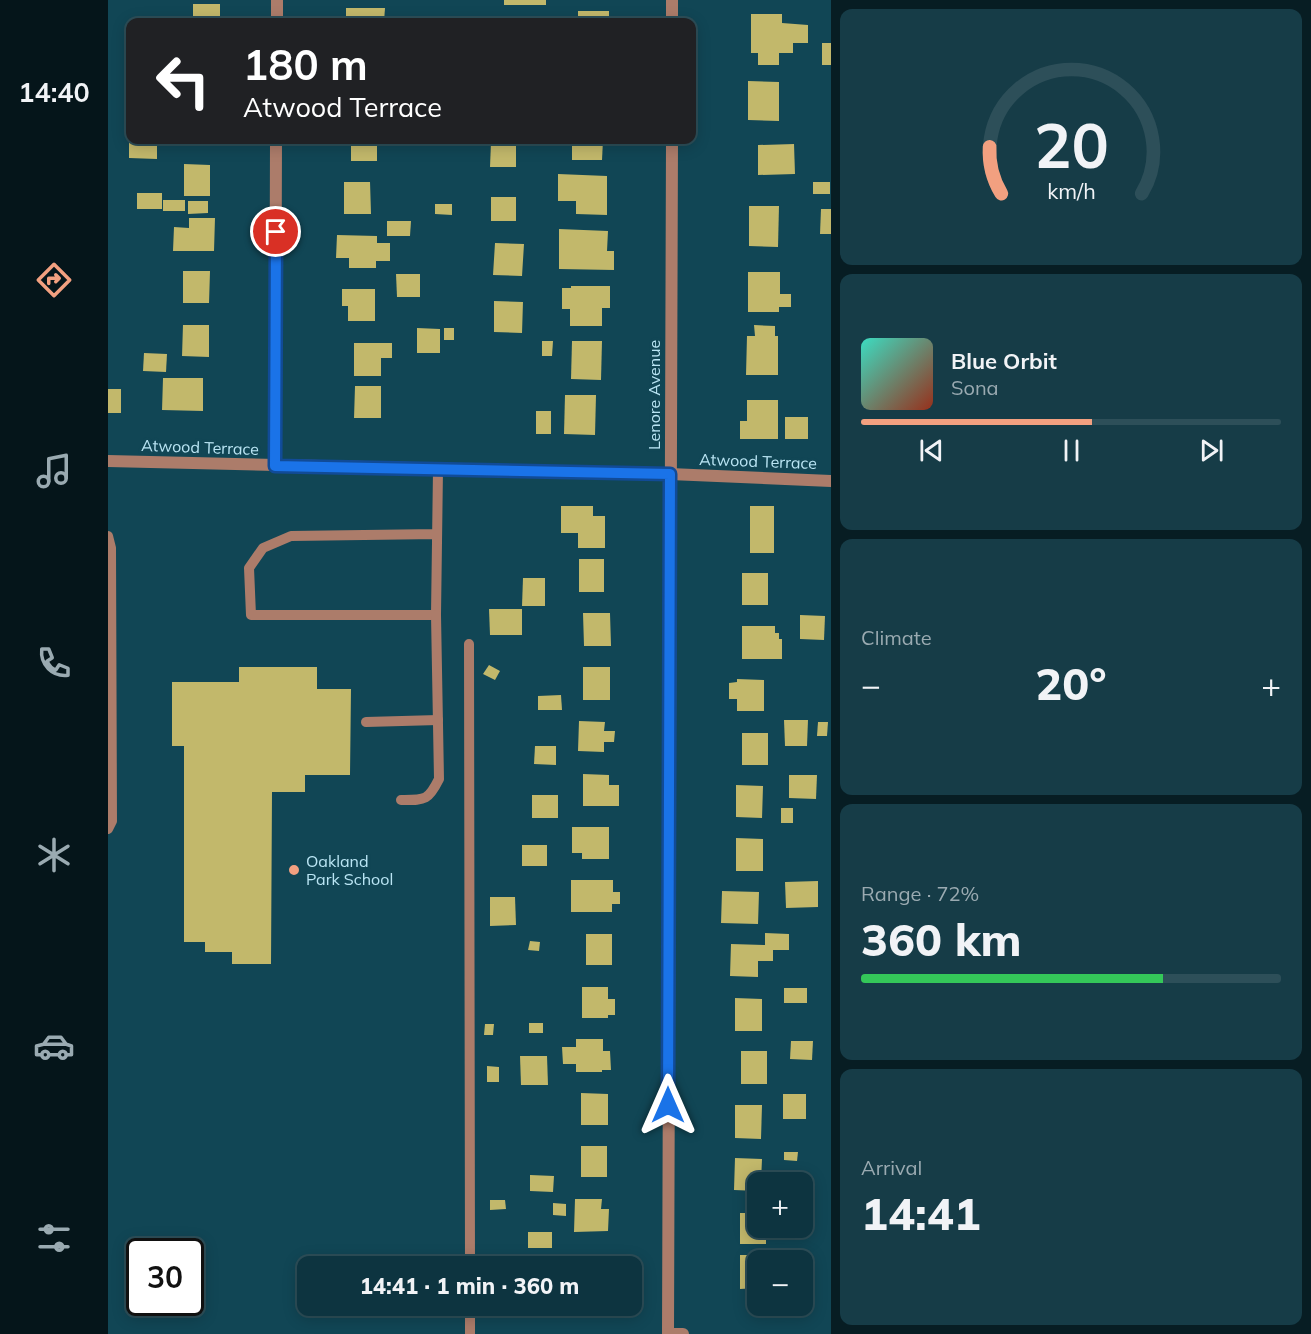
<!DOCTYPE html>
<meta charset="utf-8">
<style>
body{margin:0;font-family:Mulish,sans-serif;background:#163c47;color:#f1f3f6;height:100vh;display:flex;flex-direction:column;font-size:22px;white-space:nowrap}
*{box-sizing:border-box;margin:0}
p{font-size:20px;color:#9aaab1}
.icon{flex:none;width:33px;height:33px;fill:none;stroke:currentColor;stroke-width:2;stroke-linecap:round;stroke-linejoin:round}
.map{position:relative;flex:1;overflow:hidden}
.sheet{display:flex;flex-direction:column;gap:9px;padding:9px;background:#071d23;width:480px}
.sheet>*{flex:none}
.guide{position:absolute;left:18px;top:18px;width:570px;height:126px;border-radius:12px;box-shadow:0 3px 15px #0003,0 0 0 2px #2d4f59;background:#202124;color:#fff;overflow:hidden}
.tools{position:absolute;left:639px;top:1172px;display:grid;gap:12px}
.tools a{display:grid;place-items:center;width:66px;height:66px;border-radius:12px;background:#0d3440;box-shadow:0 3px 15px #0003,0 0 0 2px #2d4f59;font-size:30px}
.speed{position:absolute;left:18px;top:1238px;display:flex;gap:12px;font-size:30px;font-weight:700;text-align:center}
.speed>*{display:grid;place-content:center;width:78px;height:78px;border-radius:50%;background:#0d3440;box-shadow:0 3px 15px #0003,0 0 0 2px #2d4f59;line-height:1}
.speed .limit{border:3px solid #111;border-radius:9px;background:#fff;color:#111}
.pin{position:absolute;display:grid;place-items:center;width:51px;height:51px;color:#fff;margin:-26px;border:3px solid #fff;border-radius:50%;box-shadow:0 2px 6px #0007}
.me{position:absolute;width:66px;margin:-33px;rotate:0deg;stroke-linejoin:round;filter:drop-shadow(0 0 4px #0008)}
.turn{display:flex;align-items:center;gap:21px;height:126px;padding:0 18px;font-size:27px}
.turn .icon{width:78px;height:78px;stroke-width:2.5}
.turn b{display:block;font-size:42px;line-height:51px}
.big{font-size:45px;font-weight:800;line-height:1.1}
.sheet .card{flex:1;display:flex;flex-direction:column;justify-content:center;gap:9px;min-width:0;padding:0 21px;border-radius:12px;background:#163c47}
.sheet .dial{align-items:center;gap:0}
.dial svg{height:156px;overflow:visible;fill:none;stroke:#2d4f59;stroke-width:7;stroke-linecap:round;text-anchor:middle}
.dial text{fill:#f1f3f6;stroke:none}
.song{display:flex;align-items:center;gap:18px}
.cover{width:72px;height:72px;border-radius:9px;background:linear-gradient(135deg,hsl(170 70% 55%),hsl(10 70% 35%))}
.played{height:6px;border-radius:3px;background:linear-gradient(90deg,#f2a080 55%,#2d4f59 55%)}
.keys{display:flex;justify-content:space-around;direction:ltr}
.heat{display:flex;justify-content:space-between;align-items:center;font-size:33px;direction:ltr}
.charge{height:9px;border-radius:4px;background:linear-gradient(90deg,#34c759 72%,#2d4f59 0)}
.trip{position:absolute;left:189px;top:1256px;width:345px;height:60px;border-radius:12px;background:#0d3440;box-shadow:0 3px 15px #0003,0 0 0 2px #2d4f59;font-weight:800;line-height:60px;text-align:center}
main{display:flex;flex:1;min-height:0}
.tab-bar{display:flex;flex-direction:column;width:108px;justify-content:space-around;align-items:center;background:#05151a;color:#9aaab1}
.tab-bar .icon{width:42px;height:42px}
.tab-bar .selected{color:#f2a080}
.tab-bar b{font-size:27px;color:#f1f3f6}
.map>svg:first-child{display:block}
.building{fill:#c2b86b}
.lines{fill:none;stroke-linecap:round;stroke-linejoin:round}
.service{stroke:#ac7c6a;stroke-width:10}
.minor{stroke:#ac7c6a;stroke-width:12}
.route-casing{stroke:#114b97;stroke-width:15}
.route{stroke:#1a73e8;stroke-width:10}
.poi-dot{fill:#f2a080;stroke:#114655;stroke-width:2}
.labels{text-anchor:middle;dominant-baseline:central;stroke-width:6;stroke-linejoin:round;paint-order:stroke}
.street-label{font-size:16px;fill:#bae5f4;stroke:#114655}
.poi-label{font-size:16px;fill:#bae5f4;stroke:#114655;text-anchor:start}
</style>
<main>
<nav class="tab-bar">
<b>14:40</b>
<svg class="icon selected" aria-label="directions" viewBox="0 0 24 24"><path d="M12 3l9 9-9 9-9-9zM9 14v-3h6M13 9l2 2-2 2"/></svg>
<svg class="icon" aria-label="music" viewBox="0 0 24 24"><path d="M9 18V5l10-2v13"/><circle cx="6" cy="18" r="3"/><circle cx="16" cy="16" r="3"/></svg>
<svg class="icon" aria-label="phone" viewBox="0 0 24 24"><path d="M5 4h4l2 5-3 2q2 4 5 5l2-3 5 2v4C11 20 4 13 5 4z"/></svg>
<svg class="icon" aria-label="climate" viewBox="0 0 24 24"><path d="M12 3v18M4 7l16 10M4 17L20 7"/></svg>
<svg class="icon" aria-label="car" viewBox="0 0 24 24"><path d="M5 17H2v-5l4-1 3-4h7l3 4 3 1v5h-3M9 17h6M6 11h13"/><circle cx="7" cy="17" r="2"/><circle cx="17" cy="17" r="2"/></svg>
<svg class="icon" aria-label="filters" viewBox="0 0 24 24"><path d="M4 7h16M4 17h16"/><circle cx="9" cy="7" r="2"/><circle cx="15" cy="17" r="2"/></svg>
</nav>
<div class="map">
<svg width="723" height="1334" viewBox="0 0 723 1334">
<rect width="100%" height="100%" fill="#114655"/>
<g class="building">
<rect x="396" y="0" width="42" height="5"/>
<polygon points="85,4 112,4 112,22 76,22 76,16 85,16"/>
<polygon points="238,8 277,8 276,22 238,22"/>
<rect x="470" y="11" width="31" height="11"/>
<polygon points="643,14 674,14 674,23 700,25 700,43 685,43 685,53 671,53 671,65 650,65 650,53 643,53"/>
<rect x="714" y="43" width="9" height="22"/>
<polygon points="640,81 671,82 671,121 640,120"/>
<polygon points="21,140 49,140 49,159 21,158"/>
<polygon points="53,140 107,140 107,144 53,143"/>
<polygon points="243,140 279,140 279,145 269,144 269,161 243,161"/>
<polygon points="464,140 495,140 494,160 464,160"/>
<polygon points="383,142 408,143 408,167 382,167"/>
<polygon points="686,144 687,174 650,175 650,145"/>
<polygon points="76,164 102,165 102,196 76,196"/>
<polygon points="450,174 499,176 499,215 468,214 468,201 450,201"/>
<polygon points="236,182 262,182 263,214 236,214"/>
<rect x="705" y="182" width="17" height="12"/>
<rect x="29" y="193" width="25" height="16"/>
<rect x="383" y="197" width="25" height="24"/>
<rect x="55" y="200" width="22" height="11"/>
<polygon points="80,201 100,201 100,213 80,214"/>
<polygon points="327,204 344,204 344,215 327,214"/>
<polygon points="641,206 671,206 670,247 641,246"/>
<polygon points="713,209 723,209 723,234 712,234"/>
<polygon points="81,218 107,218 106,251 65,251 66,227 81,228"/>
<polygon points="279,221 303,221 302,236 279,236"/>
<polygon points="451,229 500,231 499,251 506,251 506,270 451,269"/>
<polygon points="229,235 269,236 269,243 282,243 282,261 268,261 268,268 241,268 241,258 228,258"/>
<polygon points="387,243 416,244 414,276 385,275"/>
<polygon points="75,271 102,271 101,303 75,303"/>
<polygon points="640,272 672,272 672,294 683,294 683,307 671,307 671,312 640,312"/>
<polygon points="288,274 312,274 312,297 289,297"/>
<polygon points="463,286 502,286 502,308 494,308 494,326 462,326 462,309 454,309 454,288 463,288"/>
<polygon points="234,289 267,289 267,321 240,321 240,306 234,306"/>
<polygon points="386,301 415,302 414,333 386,332"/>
<polygon points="75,325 101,325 101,357 74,356"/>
<polygon points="646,325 667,326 667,336 670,336 670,375 638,375 639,336 647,336"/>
<polygon points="309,328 332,329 332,353 309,353"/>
<rect x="336" y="328" width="10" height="12"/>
<polygon points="434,341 445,341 444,356 434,356"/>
<polygon points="464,341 494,341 493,380 463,379"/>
<polygon points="246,343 284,343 284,358 273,358 273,376 246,376"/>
<polygon points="36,353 59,354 58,372 35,371"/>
<polygon points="55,378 95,378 95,411 54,410"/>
<polygon points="247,386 273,386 273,418 246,418"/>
<rect x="0" y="389" width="13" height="24"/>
<polygon points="457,395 488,395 487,435 456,434"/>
<polygon points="639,400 670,400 670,439 632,439 632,421 639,421"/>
<rect x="428" y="411" width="15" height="23"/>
<rect x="677" y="417" width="23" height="22"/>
<polygon points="453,506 485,506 485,516 497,516 497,548 470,548 470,533 453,533"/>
<rect x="642" y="506" width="24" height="47"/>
<rect x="471" y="559" width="25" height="33"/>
<rect x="634" y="573" width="26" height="32"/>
<polygon points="415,578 437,578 437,606 414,606"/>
<polygon points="381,609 414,609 414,635 382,635"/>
<polygon points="475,613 502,613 503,646 476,646"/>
<polygon points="692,615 717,616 716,640 692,639"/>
<polygon points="634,626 667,626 667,633 671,633 671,639 674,639 674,659 634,659"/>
<polygon points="381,665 392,671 387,680 375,674"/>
<polygon points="131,667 209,667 209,689 243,689 242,775 197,775 197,792 164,792 163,964 124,964 124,952 97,952 97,942 76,942 76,746 64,746 64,682 131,682"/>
<rect x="475" y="667" width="27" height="33"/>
<polygon points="629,679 656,680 656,711 629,711 629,699 621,699 621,683 629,682"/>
<polygon points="453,695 454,710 430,710 430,696"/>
<polygon points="676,720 700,720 699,746 677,746"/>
<polygon points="471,721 497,722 496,731 507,731 506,742 496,742 496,752 470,751"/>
<polygon points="710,722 720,722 719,736 709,736"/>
<rect x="634" y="733" width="26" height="32"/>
<polygon points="427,746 448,746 448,765 426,764"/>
<polygon points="475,774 501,775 501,785 511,785 511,806 475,806"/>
<polygon points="681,775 709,775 708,799 681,798"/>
<polygon points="628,785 655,786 654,818 628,817"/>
<rect x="424" y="795" width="26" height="23"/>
<rect x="673" y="808" width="12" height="15"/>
<polygon points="464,827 501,827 501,859 474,859 474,853 464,853"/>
<polygon points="628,838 655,839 655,871 628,871"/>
<rect x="414" y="845" width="25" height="21"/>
<polygon points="463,880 505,880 505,892 512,892 512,904 504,904 504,912 463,912"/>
<polygon points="710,881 710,907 678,908 677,882"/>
<polygon points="614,891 651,892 650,924 613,923"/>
<polygon points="382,897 407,897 408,925 382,926"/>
<polygon points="657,933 681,934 681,950 665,950 665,961 650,961 650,977 622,976 623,944 657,945"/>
<rect x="478" y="934" width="26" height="31"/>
<polygon points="422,941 432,942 431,951 420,950"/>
<polygon points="474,987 500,987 500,999 507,999 507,1015 500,1015 500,1018 474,1018"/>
<rect x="676" y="988" width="23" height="15"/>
<polygon points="627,998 654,999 654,1031 627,1031"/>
<rect x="421" y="1023" width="14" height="10"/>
<polygon points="377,1024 386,1024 385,1035 376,1035"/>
<polygon points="468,1039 495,1039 495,1051 502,1051 503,1070 494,1070 494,1072 468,1072 468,1064 455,1064 454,1047 468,1047"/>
<polygon points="683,1041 705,1041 704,1060 682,1059"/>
<rect x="633" y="1051" width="26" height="33"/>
<polygon points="412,1056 439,1056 440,1085 413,1085"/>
<polygon points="379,1066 391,1067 391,1082 379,1082"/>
<polygon points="473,1093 500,1094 500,1125 473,1125"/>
<rect x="675" y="1094" width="23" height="25"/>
<polygon points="627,1105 654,1105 653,1139 627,1138"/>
<rect x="473" y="1146" width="26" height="31"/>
<polygon points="676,1152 690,1152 689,1161 676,1160"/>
<polygon points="627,1158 654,1159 653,1182 650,1182 650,1191 626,1190"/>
<polygon points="422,1175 446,1176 445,1192 422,1191"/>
<polygon points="467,1199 494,1199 493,1209 501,1209 500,1231 466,1232"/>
<polygon points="382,1200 397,1200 398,1209 382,1210"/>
<polygon points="445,1203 458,1204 458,1216 445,1215"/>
<polygon points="632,1213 650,1213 650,1227 658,1227 658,1244 632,1244"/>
<rect x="420" y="1232" width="24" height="16"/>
<polygon points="488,1254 488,1266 461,1266 461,1255"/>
<polygon points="632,1255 658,1255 658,1260 650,1260 650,1288 632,1289"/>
</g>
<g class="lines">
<g class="service">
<polyline points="329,534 183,536 155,548 141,568 143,615 328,615 330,470"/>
<polyline points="0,536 3,548 4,821 0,829"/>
<polyline points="361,644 362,1266"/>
<polyline points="258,722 330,720"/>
<path d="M293 800C317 800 320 801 331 779L328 615"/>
<polyline points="362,1305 362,1334"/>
</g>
<g class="minor">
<polyline points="169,22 169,0"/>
<polyline points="564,22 564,0"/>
<polyline points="0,461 562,474 723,481"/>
<polyline points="167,466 168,140"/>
<polyline points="560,1334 564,140"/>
<polyline points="560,1334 575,1334"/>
</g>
</g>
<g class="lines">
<g class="route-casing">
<polyline id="route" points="168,232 167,466 562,474 560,1105"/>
</g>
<use href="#route" class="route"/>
</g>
<circle class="poi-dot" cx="186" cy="870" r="6"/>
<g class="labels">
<g class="street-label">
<text transform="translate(546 395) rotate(-90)">Lenore Avenue</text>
<text transform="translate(92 447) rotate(2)">Atwood Terrace</text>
<text transform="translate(650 461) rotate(2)">Atwood Terrace</text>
</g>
<g class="poi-label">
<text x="198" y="861">Oakland<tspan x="198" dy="18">Park School</tspan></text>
</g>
</g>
</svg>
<div class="tools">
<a>+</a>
<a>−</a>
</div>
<div class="speed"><div class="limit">30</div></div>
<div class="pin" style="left:168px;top:232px;background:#d93025"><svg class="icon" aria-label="arrive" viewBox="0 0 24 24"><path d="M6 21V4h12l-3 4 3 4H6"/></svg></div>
<svg class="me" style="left:560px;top:1105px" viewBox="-20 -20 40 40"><path d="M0-17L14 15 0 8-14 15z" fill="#1a73e8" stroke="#fff" stroke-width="4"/></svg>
<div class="trip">14:41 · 1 min · 360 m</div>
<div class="guide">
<div class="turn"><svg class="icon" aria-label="left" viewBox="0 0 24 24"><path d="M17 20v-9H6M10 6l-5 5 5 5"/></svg><div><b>180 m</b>Atwood Terrace</div></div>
</div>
</div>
<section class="sheet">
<div class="card dial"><svg viewBox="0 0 100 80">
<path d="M14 69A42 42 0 1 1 86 69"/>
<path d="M14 69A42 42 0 0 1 8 45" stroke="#f2a080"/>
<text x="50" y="56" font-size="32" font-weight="700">20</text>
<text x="50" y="72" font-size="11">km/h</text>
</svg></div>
<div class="card">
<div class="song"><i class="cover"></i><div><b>Blue Orbit</b><p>Sona</p></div></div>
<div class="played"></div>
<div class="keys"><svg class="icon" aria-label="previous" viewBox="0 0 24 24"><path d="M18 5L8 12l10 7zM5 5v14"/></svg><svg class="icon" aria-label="pause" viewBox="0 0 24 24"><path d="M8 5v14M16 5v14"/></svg><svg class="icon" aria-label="next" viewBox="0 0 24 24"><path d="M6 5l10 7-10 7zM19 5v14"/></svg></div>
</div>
<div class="card"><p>Climate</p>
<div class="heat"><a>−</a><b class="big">20°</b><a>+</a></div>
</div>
<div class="card"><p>Range · 72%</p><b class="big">360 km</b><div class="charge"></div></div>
<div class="card"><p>Arrival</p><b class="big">14:41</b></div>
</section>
</main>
